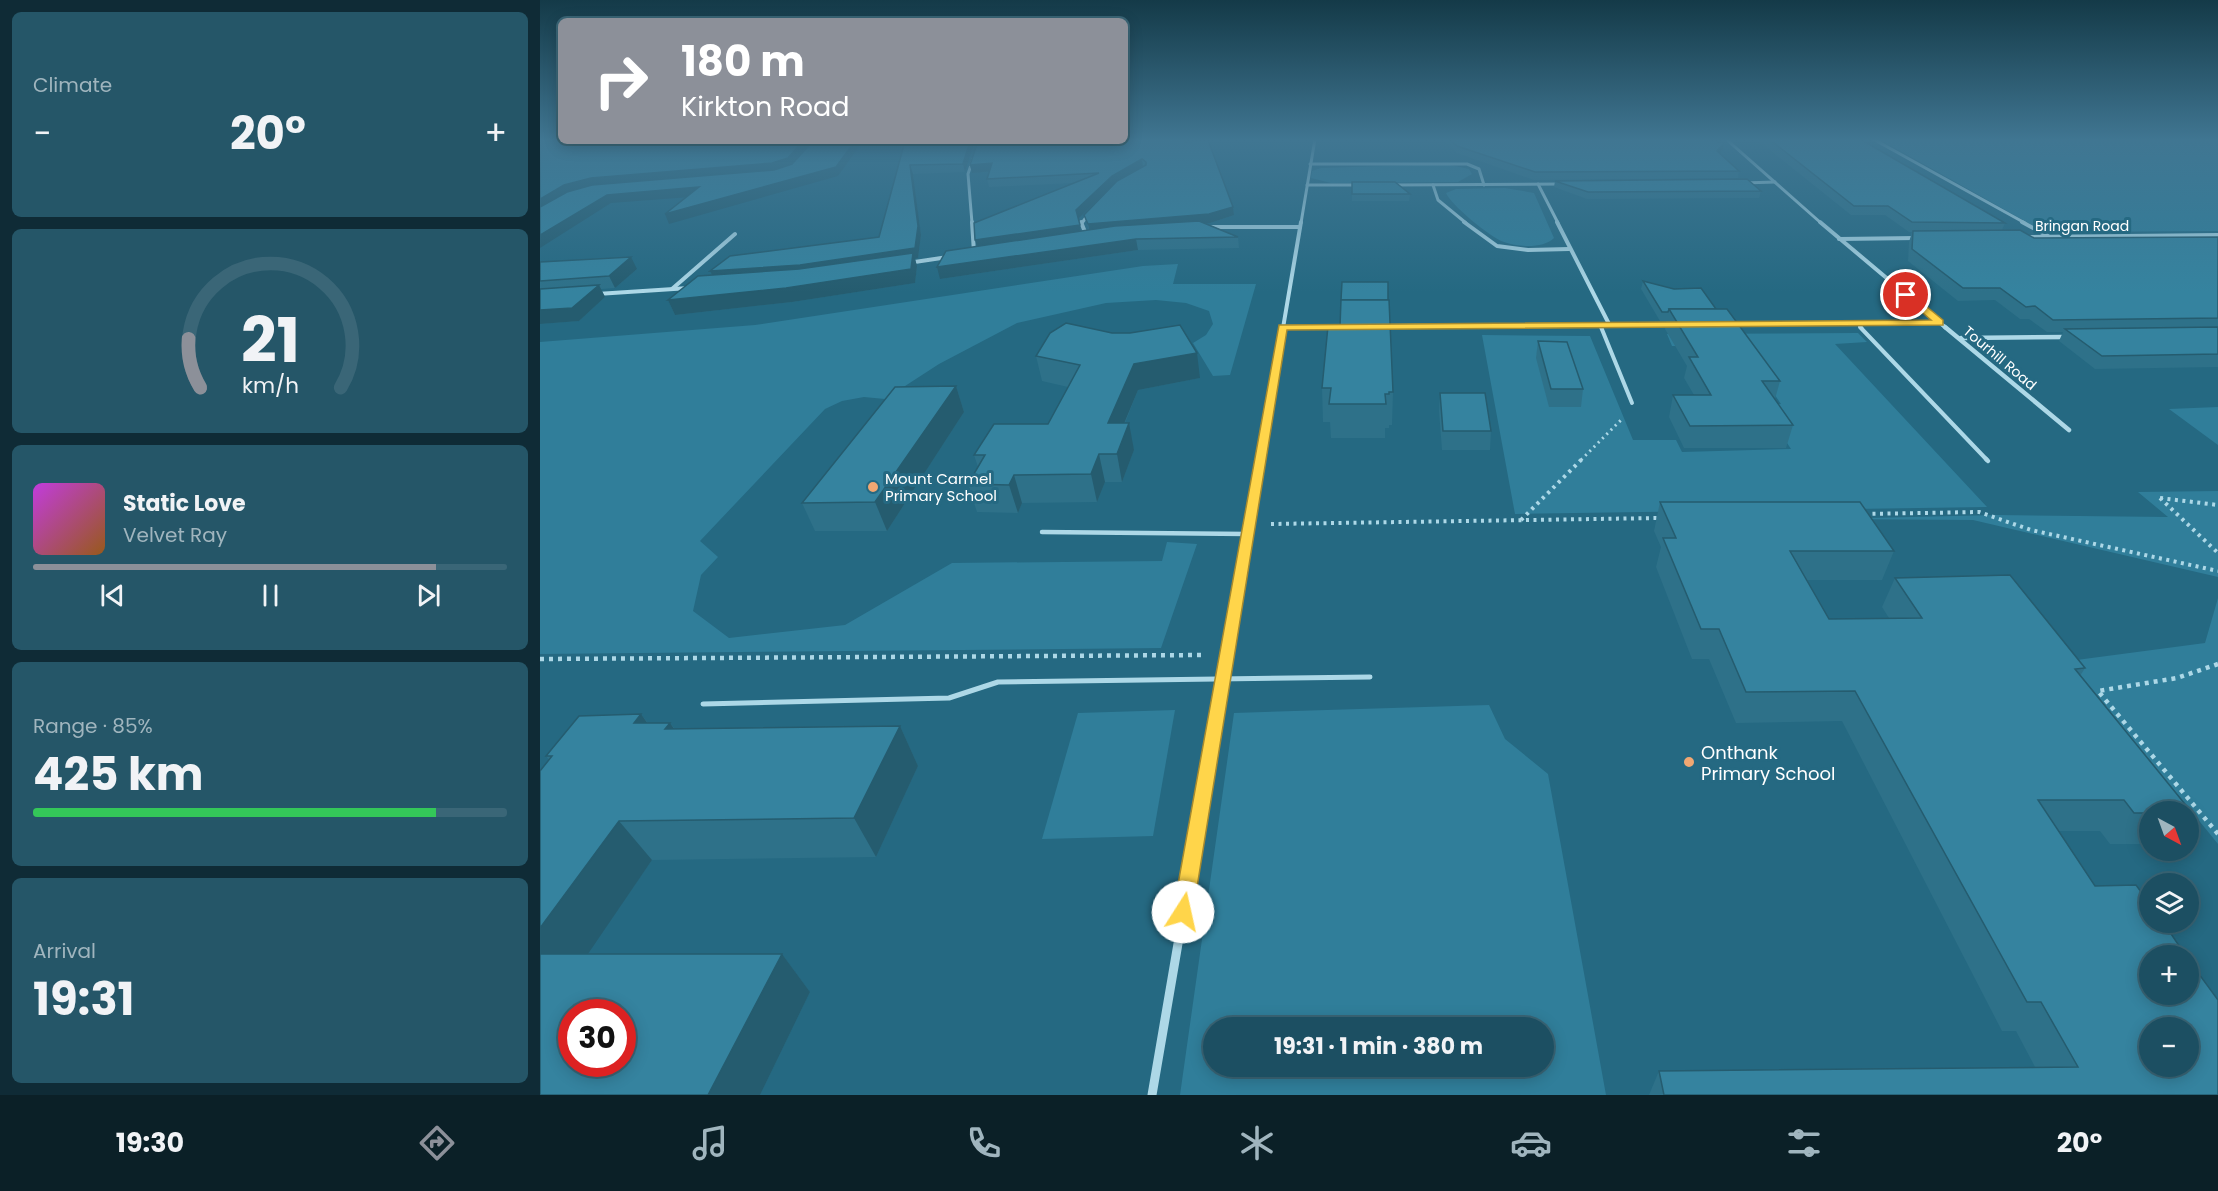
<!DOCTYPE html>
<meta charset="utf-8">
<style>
body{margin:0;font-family:Poppins,sans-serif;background:#255668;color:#f1f3f6;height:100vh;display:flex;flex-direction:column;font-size:22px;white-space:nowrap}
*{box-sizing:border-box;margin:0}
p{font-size:20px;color:#a0b5be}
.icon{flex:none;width:33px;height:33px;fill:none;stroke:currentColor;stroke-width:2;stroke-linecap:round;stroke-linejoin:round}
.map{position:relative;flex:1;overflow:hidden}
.details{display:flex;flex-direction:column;gap:12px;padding:12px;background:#0f2b36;width:540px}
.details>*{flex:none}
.hud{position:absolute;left:18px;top:18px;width:570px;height:126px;border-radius:9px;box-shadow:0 3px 15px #0003,0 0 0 2px #3a6677;background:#8c9099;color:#fff;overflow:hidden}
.needle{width:39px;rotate:139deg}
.tools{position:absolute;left:1599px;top:801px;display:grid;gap:12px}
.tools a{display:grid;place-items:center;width:60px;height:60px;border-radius:50%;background:#1c4f62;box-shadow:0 3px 15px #0003,0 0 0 2px #3a6677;font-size:30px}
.speed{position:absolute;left:18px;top:999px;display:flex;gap:12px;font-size:30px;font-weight:700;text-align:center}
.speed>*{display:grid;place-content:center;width:78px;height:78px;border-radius:50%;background:#1c4f62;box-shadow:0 3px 15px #0003,0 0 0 2px #3a6677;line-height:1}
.speed .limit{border:9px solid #d22;background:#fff;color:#111}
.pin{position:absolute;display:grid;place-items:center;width:51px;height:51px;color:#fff;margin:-26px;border:3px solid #fff;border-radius:50%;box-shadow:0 2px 6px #0007}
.me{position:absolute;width:66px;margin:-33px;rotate:10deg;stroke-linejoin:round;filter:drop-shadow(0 0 4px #0008)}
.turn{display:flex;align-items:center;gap:21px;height:126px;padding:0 24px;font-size:27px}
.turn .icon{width:78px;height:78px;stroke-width:2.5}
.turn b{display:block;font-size:42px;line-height:51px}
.big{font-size:45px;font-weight:700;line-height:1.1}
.details .tile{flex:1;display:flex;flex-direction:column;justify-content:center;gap:9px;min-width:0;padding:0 21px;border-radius:9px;background:#255668}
.details .dial{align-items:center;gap:0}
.dial svg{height:156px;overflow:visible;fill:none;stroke:#3a6677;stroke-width:7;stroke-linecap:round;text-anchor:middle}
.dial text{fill:#f1f3f6;stroke:none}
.song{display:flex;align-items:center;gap:18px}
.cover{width:72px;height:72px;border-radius:9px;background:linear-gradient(135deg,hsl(290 70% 55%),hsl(30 70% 35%))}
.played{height:6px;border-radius:3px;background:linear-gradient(90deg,#8c9099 85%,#3a6677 85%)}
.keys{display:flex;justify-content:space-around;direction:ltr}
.heat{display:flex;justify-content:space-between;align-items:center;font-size:33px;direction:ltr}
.charge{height:9px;border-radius:4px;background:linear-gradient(90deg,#34c759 85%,#3a6677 0)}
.trip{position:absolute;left:663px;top:1017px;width:351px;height:60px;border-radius:30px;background:#1c4f62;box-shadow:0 3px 15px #0003,0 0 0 2px #3a6677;font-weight:700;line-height:60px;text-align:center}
.dock{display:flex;height:96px;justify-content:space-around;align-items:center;background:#0b2027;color:#a0b5be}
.dock .icon{width:42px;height:42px}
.dock .current{color:#8c9099}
.dock b{font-size:27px;color:#f1f3f6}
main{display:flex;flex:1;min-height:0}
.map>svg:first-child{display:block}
.green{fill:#307e9a;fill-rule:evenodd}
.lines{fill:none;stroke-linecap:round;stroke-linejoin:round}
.path-far2{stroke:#add8e7;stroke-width:3;stroke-dasharray:2 4;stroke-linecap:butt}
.path-far1{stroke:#add8e7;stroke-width:4;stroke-dasharray:3 4.5;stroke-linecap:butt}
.path{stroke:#add8e7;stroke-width:4.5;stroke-dasharray:4 5;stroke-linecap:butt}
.lane-far3{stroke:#add8e7;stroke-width:3}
.lane-far2{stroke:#add8e7;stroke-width:4}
.lane-far1{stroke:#add8e7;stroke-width:4.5}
.lane{stroke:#add8e7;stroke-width:5}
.street-far5{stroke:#add8e7;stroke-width:3}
.street-far4{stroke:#add8e7;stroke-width:4}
.street-far3{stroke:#add8e7;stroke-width:4.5}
.street-far2{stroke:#add8e7;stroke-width:6}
.street-far1{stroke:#add8e7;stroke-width:8}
.street{stroke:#add8e7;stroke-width:9}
.wall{fill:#2e7189;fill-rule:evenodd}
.shaded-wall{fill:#255c6f}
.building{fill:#35839f;stroke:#255c6f;stroke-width:1.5;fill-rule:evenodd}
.route{fill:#ffd54a;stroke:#a68a30;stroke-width:1.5}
.poi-dot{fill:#f1a772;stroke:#256982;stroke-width:2}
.labels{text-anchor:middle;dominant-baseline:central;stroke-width:6;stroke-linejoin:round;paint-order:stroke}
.far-street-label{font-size:14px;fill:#fff;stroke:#256982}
.poi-label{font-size:15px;fill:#fff;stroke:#256982;text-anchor:start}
.near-poi-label{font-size:18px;fill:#fff;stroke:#256982;text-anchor:start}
</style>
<main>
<section class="details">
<div class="tile"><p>Climate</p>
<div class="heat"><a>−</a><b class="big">20°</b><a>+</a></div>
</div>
<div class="tile dial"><svg viewBox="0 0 100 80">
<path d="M14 69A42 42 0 1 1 86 69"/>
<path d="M14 69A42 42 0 0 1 8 44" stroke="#8c9099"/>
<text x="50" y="56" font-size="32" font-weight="700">21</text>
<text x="50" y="72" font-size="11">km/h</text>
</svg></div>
<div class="tile">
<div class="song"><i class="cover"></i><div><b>Static Love</b><p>Velvet Ray</p></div></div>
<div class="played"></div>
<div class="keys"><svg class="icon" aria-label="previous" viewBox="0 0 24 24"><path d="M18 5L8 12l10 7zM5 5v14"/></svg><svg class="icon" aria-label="pause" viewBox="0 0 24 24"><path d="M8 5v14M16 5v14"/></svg><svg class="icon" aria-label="next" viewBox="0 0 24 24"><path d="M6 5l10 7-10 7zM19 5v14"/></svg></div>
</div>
<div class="tile"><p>Range · 85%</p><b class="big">425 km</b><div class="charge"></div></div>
<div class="tile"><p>Arrival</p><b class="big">19:31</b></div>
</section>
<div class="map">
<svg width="1678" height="1095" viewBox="0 0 1678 1095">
<rect width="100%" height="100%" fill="#256982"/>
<g class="green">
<polygon points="1339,139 1678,139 1678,231 1524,232 1492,225"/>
<polygon points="906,164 929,169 932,174 918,182 910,182 791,183 771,178 772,171 781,168"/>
<path d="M965 188 994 193 1014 238C1003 249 978 247 964 242 951 238 910 204 906 193L916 189Z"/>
<polygon points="638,264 633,284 716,284 690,375 673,376 653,343 666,335 673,324 669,311 646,303 616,300 566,303 477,323 399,364 345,399 324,397 302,401 285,409 160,541 178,557 161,575 153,611 189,638 305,625 412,563 622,561 627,542 657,544 621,648 0,654 0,342 215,325 603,266"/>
<polygon points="1318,333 1327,342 1295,344 1447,507 975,514 942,335 1050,336 1093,440 1136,440 1142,452 1251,449 1222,405 1241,404 1201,346 1132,346 1127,334"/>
<polygon points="1678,407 1678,445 1629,409"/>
<polygon points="1678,491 1678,577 1433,520 1285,519 1457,515 1628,517 1598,492"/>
<polygon points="1678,598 1678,844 1529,661 1665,643"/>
<path d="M949 705 965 739 1008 774 1066 1095H640L694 713ZM674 1028H1004V1066H674Z"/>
<polygon points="635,710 613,836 502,839 538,713"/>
</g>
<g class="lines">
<polyline class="path-far2" points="1041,460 1082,419"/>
<g class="path-far1">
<polyline points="1620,498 1678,553"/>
<polyline points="1620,498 1678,505"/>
<polyline points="1325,514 1439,512 1491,530 1678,571"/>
<polyline points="981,520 1042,459"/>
<polyline points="731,524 1119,518"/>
</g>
<g class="path">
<polyline points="0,659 665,655"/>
<polyline points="1678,664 1637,678 1558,691 1678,834"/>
</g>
<g class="lane-far3">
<polyline points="1316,322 1322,328"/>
<polyline points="1060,324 1062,328"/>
</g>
<g class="lane-far2">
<polyline points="1061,327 1092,403"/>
<polyline points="1320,327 1447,460"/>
</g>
<g class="lane-far1">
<polyline points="1446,459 1448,461"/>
<polyline points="502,532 707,534"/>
</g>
<polyline class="lane" points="163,704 409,698 458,682 830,677"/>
<g class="street-far5">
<polyline points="1186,139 1281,223"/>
<polyline points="1333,139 1485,223"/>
<polyline points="770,164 927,164 939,169 944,185"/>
<polyline points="1203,183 1235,182"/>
<polyline points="998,184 1018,223"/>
<polyline points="767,185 817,185"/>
<polyline points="852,185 1021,184"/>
<polyline points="893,185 898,200 926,223"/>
<polyline points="432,223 428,174 433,159"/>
<polyline points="542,223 550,212"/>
<polyline points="761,223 775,139"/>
</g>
<g class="street-far4">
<polyline points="432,222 434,252"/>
<polyline points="541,222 547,237"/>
<polyline points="924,222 957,246 988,250 1029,249"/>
<polyline points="1017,222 1069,324"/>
<polyline points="1280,222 1406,328"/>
<polyline points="1482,222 1508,236"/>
<polyline points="665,227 760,227"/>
<polyline points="1485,237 1678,235"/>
<polyline points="1299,239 1376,238"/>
<polyline points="368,263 408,257"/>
<polyline points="132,289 195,234"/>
<polyline points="57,294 149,288"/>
<polyline points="1190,323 1400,323"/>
<polyline points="842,326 1132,324"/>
<polyline points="743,327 793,327"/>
<polyline points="743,328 761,222"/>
</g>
<g class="street-far3">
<polyline points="743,327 793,327"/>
<polyline points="1405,327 1529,430"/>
<polyline points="1421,338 1527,337"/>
<polyline points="720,460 743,327"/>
</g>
<polyline class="street-far2" points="692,626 721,459"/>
<polyline class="street-far1" points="656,834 692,624"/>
<polyline class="street" points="612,1095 657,833"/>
</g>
<g class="wall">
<polygon points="903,139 1167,139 1183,150 1180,153 1199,171 1198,178 994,180 917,153"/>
<polygon points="1216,139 1320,139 1465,223 1462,230 1494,238 1678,237 1678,367 1555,369 1519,341 1523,332 1507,332 1489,319 1480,319 1455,300 1418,301 1368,261 1369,242 1372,232 1369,232 1345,215 1311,215"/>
<polygon points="368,141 435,141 425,172 373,174 381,235 378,258 375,259 377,266 375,283 252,302 135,315 128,300 172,275 170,271 339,237"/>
<path d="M645 142 693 207 694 215 670 223H665L698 237 699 248 598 250 400 279 437 246 535 183 449 187 447 179 449 171 432 173 430 165ZM575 183 544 215 549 230 541 231 538 219Z"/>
<polygon points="1015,181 1221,191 1219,198 1047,199 1014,187"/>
<polygon points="812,182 870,194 869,201 812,201"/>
<polygon points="0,262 97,269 75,288 61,289 65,297 39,321 0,324"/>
<polygon points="1103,281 1176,309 1240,381 1235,399 1253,425 1246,448 1144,448 1129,417 1133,395 1154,395 1144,378 1147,366 1125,329 1126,321 1120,321 1101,289"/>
<polygon points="800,326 853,392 852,425 849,425 849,428 845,428 845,438 791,438 790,422 783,422 782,388"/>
<polygon points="998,341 1043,389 1041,407 1009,407 996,358"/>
<polygon points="496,356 660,378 598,390 585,423 594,450 582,482 565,482 557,502 482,503 478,513 437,512 428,484 438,467 434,455 508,424 528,387 502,381"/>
<polygon points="416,386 424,412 347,531 275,531 262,503"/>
<polygon points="900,393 951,431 950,450 902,450 899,411"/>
<polygon points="1120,502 1354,551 1342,580 1266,580 1289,619 1349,618 1342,607 1355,578 1545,668 1540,676 1653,814 1648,819 1648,812 1610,812 1610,844 1570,844 1560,831 1518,831 1678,1095 1109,1095 1119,1071 1495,1067 1476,1031 1462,1031 1302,721 1196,723 1169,659 1152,659 1116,567 1121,547 1114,531"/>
<polygon points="101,714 108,723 130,723 135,729 360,726 378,766 336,857 112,860 47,954 242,954 270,992 220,1095 0,1095 9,760 6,756"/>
</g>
<g class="shaded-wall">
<polygon points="263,141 273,141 251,166 235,171 55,186 0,211 0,199 24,185 51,178"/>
<polygon points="315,141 323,141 298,176 129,224 125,214"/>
<polygon points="430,141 435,141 425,172 423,164"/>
<polygon points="1184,143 1183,150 1175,158 1177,151"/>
<polygon points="602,159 603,167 574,184 538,219 536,210 572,176"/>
<polygon points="452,163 454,171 432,173 430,165"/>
<polygon points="370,165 373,174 381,235 378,258 375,259 377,266 375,283 252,302 135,315 128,300 175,281 170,271 375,248"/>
<polygon points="159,187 163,196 71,203 0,248 0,235 67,195"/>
<polygon points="693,207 694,215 670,223 550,233 548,224"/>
<polygon points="540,225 541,234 438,249 435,240"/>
<polygon points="596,239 598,250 400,279 397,267"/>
<polygon points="91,257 97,269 75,288 69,276"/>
<polygon points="59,285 65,297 39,321 0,324 0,310"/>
<polygon points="657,353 660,378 598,390 573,450 568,423 594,364"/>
<polygon points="416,386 424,412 347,531 335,502"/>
<polygon points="589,423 594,450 582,482 577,454"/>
<polygon points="559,454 565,482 557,502 551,474"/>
<polygon points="474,475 482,503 478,513 469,485"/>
<polygon points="101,714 129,754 94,723"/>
<polygon points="130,723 157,762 125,729"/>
<polygon points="360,726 378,766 336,857 314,818"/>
<polygon points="79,821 112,860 22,992 0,972 0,928"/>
<polygon points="242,954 270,992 220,1095 168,1095"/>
</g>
<g class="building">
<polygon points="0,139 21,139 21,141 263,141 248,158 232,163 51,178 24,185 0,199"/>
<polygon points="585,139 645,139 645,142 668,140 693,207 669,214 548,224 544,215 577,181 606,165 606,162 602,159 572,176 536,210 540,225 435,240 434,223 559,173 447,179 452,163 430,165 438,141 585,141"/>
<polygon points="910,139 1167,139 1184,143 1177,151 1199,171 995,172 917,146"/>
<polygon points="1229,139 1320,139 1465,223 1372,222 1348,206 1314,206"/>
<polygon points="273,141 315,141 296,167 125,214 159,187 67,195 0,235 0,207 27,192 52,185 234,170 252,164"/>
<polygon points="365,141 430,141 423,164 370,165 378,226 375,248 260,265 170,271 190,256 339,237"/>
<polygon points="1207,179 1221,191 1048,192 1015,181"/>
<polygon points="812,182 855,182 870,194 812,194"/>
<polygon points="659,221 698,237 596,239 397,267 406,251 575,226"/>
<polygon points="1480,230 1494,238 1678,237 1678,318 1513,320 1495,306 1486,307 1460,288 1423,288 1372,249 1373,231"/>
<polygon points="373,253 371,269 246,288 128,300 158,276 259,269"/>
<polygon points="91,257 69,276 0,281 0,262"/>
<polygon points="1103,281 1134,289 1161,288 1176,309 1129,309 1128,312 1122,312"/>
<polygon points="802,282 848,282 848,300 801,300"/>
<polygon points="59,285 32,308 0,310 0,289"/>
<polygon points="801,300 849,300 853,392 849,392 849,394 845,394 846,404 789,404 791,388 782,388 788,326 800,326"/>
<polygon points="1129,309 1187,309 1240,381 1222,381 1253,425 1150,426 1133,395 1171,395 1149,357 1158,357"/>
<polygon points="526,323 572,333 590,333 640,325 657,353 594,364 568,423 589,423 577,454 559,454 551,474 474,475 469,485 428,484 445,455 434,455 454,424 508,424 540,365 496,356 510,333"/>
<polygon points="1678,327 1678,354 1562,356 1525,329"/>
<polygon points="998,341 1027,342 1043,389 1011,389"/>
<polygon points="416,386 335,502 262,503 355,387"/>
<polygon points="900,393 945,393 951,431 903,431"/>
<path d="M1120 502H1320L1354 551H1250L1289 619 1382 618 1355 578 1470 575 1545 668 1535 669 1653 814H1648V812H1610V813H1594L1584 800H1498L1555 886 1596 885 1610 904V922H1623L1646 956H1610V994H1648V959L1678 1000V1095H1124L1119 1071 1538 1067 1501 1002H1487L1315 691 1206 692 1179 629H1161L1123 538H1136ZM1610 1028H1648V1066H1610Z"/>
<polygon points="101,714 94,723 130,723 125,729 360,726 314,818 79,821 0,928 0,771 12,756 6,756 39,716"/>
<path d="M0 954H242L168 1095H0ZM32 1012H82V1064H32Z"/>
</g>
<linearGradient id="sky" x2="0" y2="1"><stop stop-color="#143a48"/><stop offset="0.48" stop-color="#407692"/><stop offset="1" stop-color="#407692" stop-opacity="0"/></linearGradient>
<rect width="1678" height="292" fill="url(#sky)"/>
<polygon class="route" points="1363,293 1370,293 1403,320 1403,325 747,330 653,912 650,919 643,921 636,919 633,912 739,325 1391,320 1363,296"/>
<g class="poi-dot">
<circle cx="333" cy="487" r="6"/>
<circle cx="1149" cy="762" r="6"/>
</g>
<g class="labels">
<g class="far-street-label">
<text x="1542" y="226">Bringan Road</text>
<text transform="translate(1460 358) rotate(40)">Tourhill Road</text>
</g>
<g class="poi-label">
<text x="345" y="478">Mount Carmel<tspan x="345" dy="17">Primary School</tspan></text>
</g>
<g class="near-poi-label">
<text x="1161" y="752">Onthank<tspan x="1161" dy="21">Primary School</tspan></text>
</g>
</g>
</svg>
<div class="tools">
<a><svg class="needle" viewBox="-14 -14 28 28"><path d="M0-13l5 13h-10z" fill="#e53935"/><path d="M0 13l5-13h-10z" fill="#a0b5be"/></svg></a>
<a><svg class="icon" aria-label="layers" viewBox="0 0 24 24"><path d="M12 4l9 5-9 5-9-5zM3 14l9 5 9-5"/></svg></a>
<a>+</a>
<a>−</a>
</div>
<div class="speed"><div class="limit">30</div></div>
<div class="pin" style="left:1366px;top:295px;background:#d93025"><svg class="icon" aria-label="arrive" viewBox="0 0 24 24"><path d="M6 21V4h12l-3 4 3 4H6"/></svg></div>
<svg class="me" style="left:643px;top:912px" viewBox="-20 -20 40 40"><circle r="19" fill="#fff"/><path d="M0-13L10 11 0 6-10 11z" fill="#ffd54a"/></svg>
<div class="trip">19:31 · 1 min · 380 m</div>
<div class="hud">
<div class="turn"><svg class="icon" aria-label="right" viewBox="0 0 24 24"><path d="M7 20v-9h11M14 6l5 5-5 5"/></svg><div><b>180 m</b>Kirkton Road</div></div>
</div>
</div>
</main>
<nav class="dock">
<b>19:30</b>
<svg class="icon current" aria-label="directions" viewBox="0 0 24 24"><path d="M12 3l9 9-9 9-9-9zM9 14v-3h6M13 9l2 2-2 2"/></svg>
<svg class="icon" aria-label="music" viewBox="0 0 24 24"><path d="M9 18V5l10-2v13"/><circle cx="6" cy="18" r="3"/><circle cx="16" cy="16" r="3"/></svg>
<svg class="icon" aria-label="phone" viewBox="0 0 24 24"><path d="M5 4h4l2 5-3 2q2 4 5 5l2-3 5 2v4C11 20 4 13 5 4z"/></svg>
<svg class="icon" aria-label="climate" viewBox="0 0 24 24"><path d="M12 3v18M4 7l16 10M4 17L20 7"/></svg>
<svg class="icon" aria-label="car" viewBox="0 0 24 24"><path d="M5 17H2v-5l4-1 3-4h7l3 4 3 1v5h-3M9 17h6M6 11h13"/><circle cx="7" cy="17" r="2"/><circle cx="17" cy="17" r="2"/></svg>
<svg class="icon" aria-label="filters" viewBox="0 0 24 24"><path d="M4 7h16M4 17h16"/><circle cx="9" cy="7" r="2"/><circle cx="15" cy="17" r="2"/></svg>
<b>20°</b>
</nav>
